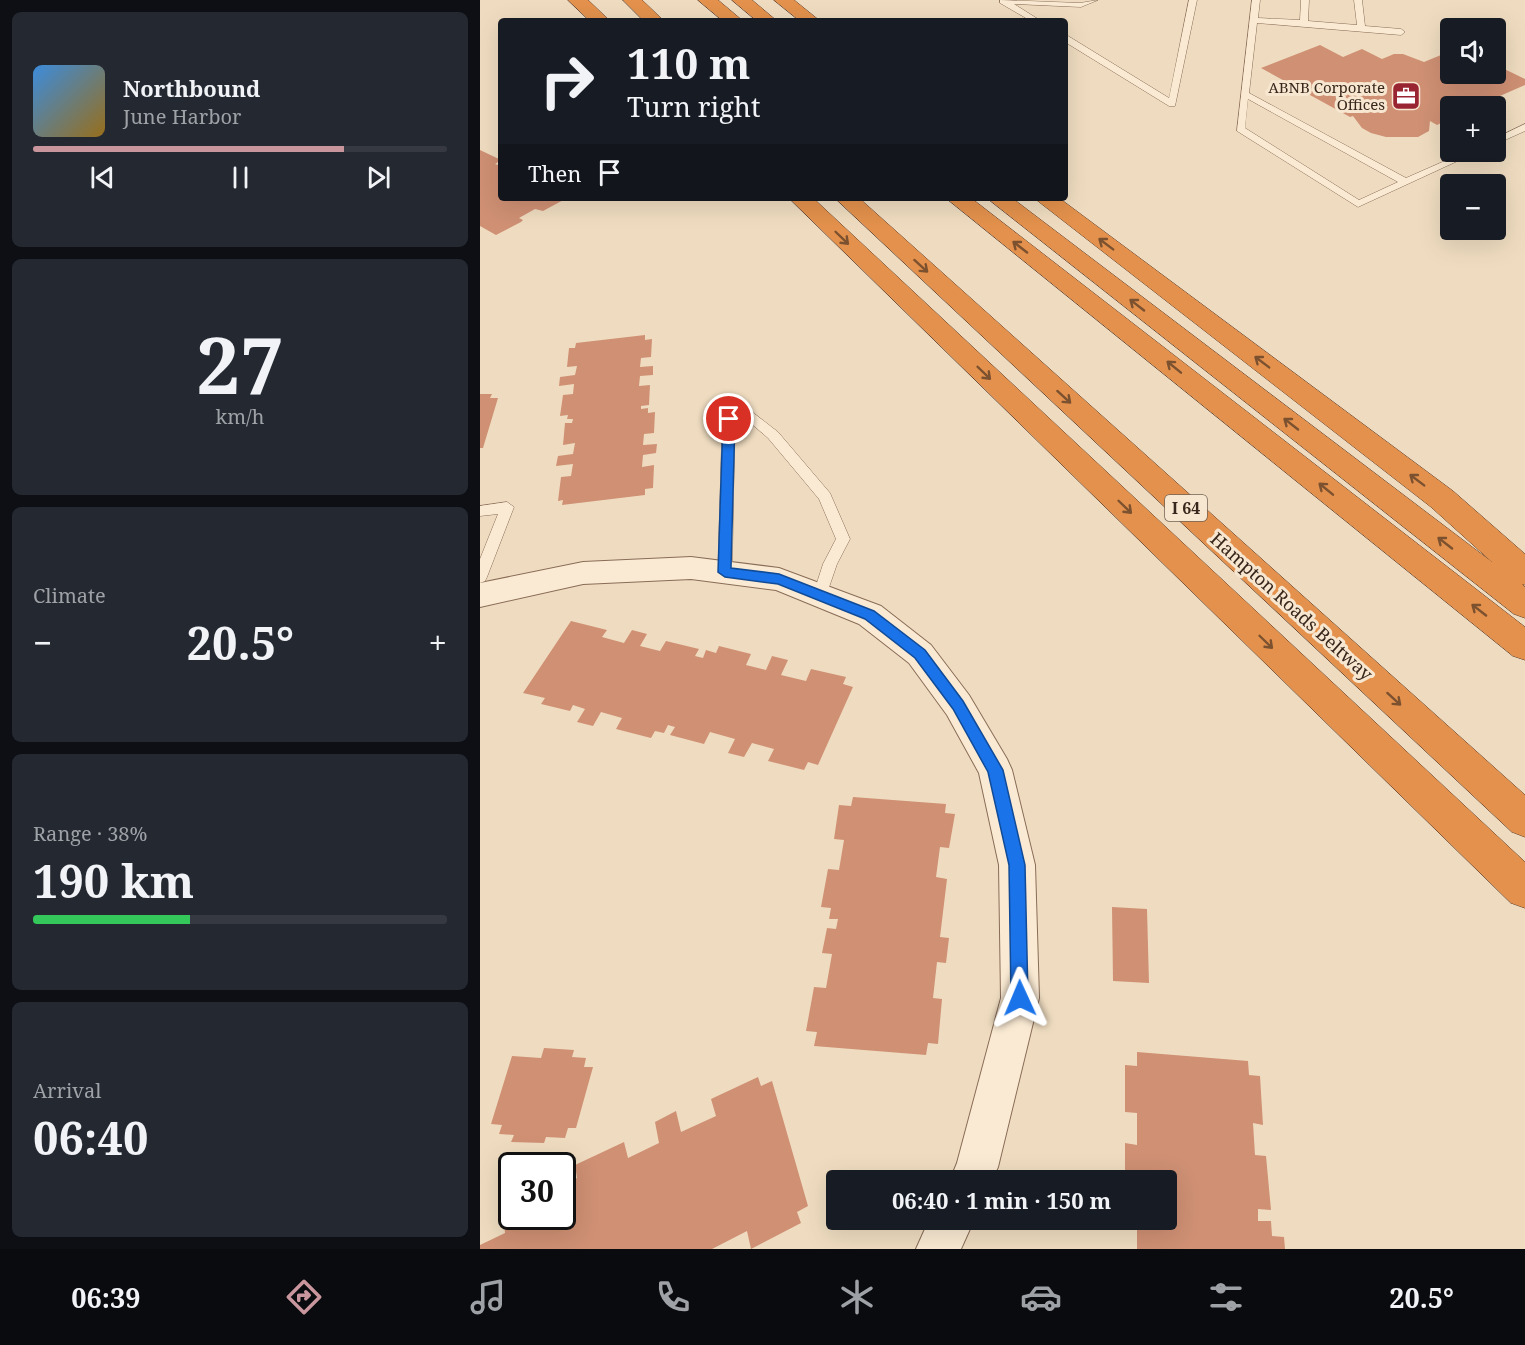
<!DOCTYPE html>
<meta charset="utf-8">
<style>
body{margin:0;font-family:"Noto Serif",serif;background:#242831;color:#f1f3f6;height:100vh;display:flex;flex-direction:column;font-size:22px;white-space:nowrap}
*{box-sizing:border-box;margin:0}
p{font-size:20px;color:#9ea1a6}
.icon{flex:none;width:33px;height:33px;fill:none;stroke:currentColor;stroke-width:2;stroke-linecap:round;stroke-linejoin:round}
.map{position:relative;flex:1;overflow:hidden}
.drawer{display:flex;flex-direction:column;gap:12px;padding:12px;background:#0d0f14;width:480px}
.drawer>*{flex:none}
.hud{position:absolute;left:18px;top:18px;width:570px;height:183px;border-radius:6px;box-shadow:0 6px 24px #0002;background:#171b24;color:#f1f3f6;overflow:hidden}
.fabs{position:absolute;left:960px;top:18px;display:grid;gap:12px}
.fabs a{display:grid;place-items:center;width:66px;height:66px;border-radius:6px;background:#171b24;box-shadow:0 6px 24px #0002;font-size:30px}
.speed{position:absolute;left:18px;top:1152px;display:flex;gap:12px;font-size:30px;font-weight:700;text-align:center}
.speed>*{display:grid;place-content:center;width:78px;height:78px;border-radius:50%;background:#171b24;box-shadow:0 6px 24px #0002;line-height:1}
.speed .limit{border:3px solid #111;border-radius:9px;background:#fff;color:#111}
.pin{position:absolute;display:grid;place-items:center;width:51px;height:51px;color:#fff;margin:-26px;border:3px solid #fff;border-radius:50%;box-shadow:0 2px 6px #0007}
.me{position:absolute;width:66px;margin:-33px;rotate:359deg;stroke-linejoin:round;filter:drop-shadow(0 0 4px #0008)}
.turn{display:flex;align-items:center;gap:21px;height:126px;padding:0 30px;font-size:27px}
.turn .icon{width:78px;height:78px;stroke-width:2.5}
.turn b{display:block;font-size:42px;line-height:51px}
.then{display:flex;align-items:center;height:57px;padding:0 30px;background:#0003;gap:12px;font-size:22px}
.big{font-size:45px;font-weight:700;line-height:1.1}
.drawer .tile{flex:1;display:flex;flex-direction:column;justify-content:center;gap:9px;min-width:0;padding:0 21px;border-radius:9px;background:#242831}
.drawer .dial{align-items:center;gap:0}
.dial b{font-size:78px;line-height:1}
.song{display:flex;align-items:center;gap:18px}
.cover{width:72px;height:72px;border-radius:9px;background:linear-gradient(135deg,hsl(210 70% 55%),hsl(40 70% 35%))}
.played{height:6px;border-radius:3px;background:linear-gradient(90deg,#ca969e 75%,#363941 75%)}
.keys{display:flex;justify-content:space-around;direction:ltr}
.heat{display:flex;justify-content:space-between;align-items:center;font-size:33px;direction:ltr}
.charge{height:9px;border-radius:4px;background:linear-gradient(90deg,#34c759 38%,#363941 0)}
.trip{position:absolute;left:346px;top:1170px;width:351px;height:60px;border-radius:6px;background:#171b24;box-shadow:0 6px 24px #0002;font-weight:700;line-height:60px;text-align:center}
.tabs{display:flex;height:96px;justify-content:space-around;align-items:center;background:#090b0e;color:#9ea1a6}
.tabs .icon{width:42px;height:42px}
.tabs .active{color:#ca969e}
.tabs b{font-size:27px;color:#f1f3f6}
main{display:flex;flex:1;min-height:0}
.map>svg:first-child{display:block}
.building{fill:#cf9074}
.lines{fill:none;stroke-linecap:round;stroke-linejoin:round}
.service-casing{stroke:#896c57;stroke-width:1}
.minor-casing{stroke:#896c57;stroke-width:2}
.motorway-casing{stroke:#573b2c;stroke-width:1}
.service{fill:#faead3;fill-rule:evenodd}
.minor{fill:#faead3;fill-rule:evenodd}
.motorway{fill:#e3914c;fill-rule:evenodd}
.oneway{stroke:#7c512f}
.route{fill:#1a73e8;stroke:#114b97;stroke-width:1.5}
.labels{text-anchor:middle;dominant-baseline:central;stroke-width:6;stroke-linejoin:round;paint-order:stroke}
.far-poi-label{font-size:15px;fill:#38271c;stroke:#f7e7d0;text-anchor:end}
.shield{fill:#f7e7d0;stroke:#716152;stroke-width:1.5}
.shield-label{font-size:16px;font-weight:bold;fill:#38271c}
.street-label{font-size:18px;fill:#38271c;stroke:#f7e7d0}
</style>
<main>
<section class="drawer">
<div class="tile">
<div class="song"><i class="cover"></i><div><b>Northbound</b><p>June Harbor</p></div></div>
<div class="played"></div>
<div class="keys"><svg class="icon" aria-label="previous" viewBox="0 0 24 24"><path d="M18 5L8 12l10 7zM5 5v14"/></svg><svg class="icon" aria-label="pause" viewBox="0 0 24 24"><path d="M8 5v14M16 5v14"/></svg><svg class="icon" aria-label="next" viewBox="0 0 24 24"><path d="M6 5l10 7-10 7zM19 5v14"/></svg></div>
</div>
<div class="tile dial"><b>27</b><p>km/h</p></div>
<div class="tile"><p>Climate</p>
<div class="heat"><a>−</a><b class="big">20.5°</b><a>+</a></div>
</div>
<div class="tile"><p>Range · 38%</p><b class="big">190 km</b><div class="charge"></div></div>
<div class="tile"><p>Arrival</p><b class="big">06:40</b></div>
</section>
<div class="map">
<svg width="1045" height="1249" viewBox="0 0 1045 1249">
<rect width="100%" height="100%" fill="#efdcc0"/>
<g class="building">
<polygon points="840,45 863,57 882,49 902,59 914,54 923,54 944,62 961,55 970,60 970,74 1016,74 1016,65 1045,79 1045,85 997,106 970,106 970,119 957,125 950,121 949,131 938,137 906,137 891,133 882,128 873,116 870,117 781,68"/>
<polygon points="0,150 21,160 15,164 21,166 21,198 87,198 63,211 55,209 39,218 43,220 41,222 16,235 0,226"/>
<polygon points="165,335 165,340 172,339 171,357 161,358 160,367 173,366 173,375 160,376 159,386 170,385 169,405 161,406 161,409 168,408 168,413 175,412 174,433 164,434 163,445 177,444 176,453 163,455 162,467 174,465 173,488 165,489 165,495 82,505 83,500 78,501 81,477 91,476 93,464 76,466 78,456 93,454 95,443 83,445 85,423 92,423 93,419 87,419 88,415 80,416 83,395 93,394 94,384 79,386 80,377 95,375 97,366 87,367 89,348 95,348 96,343"/>
<polygon points="0,394 12,394 10,398 18,398 3,448 0,448"/>
<polygon points="91,621 127,630 122,637 144,643 152,630 167,634 160,646 180,651 186,641 219,649 215,656 223,658 226,650 236,653 239,646 271,654 266,665 286,670 292,656 308,660 301,675 326,681 331,669 366,677 363,684 373,687 338,765 328,762 324,770 288,761 294,749 272,743 264,757 248,753 255,739 230,732 224,744 190,735 195,727 188,725 184,733 175,731 171,738 136,729 142,718 121,712 113,726 97,722 105,709 93,705 90,711 61,704 65,698 43,693"/>
<polygon points="373,797 466,804 465,813 475,814 469,848 460,847 456,877 467,879 460,937 469,938 466,963 457,962 453,998 462,999 458,1044 448,1043 446,1055 334,1046 337,1032 326,1031 334,987 346,988 352,954 342,953 347,928 356,929 358,919 349,919 351,908 341,907 348,869 359,870 364,840 354,839 359,805 371,806"/>
<polygon points="632,907 667,909 669,983 633,981"/>
<polygon points="64,1048 94,1050 92,1057 106,1058 104,1067 113,1067 96,1128 88,1128 85,1138 66,1137 64,1143 31,1142 34,1135 19,1134 22,1125 11,1124 32,1056 61,1058"/>
<polygon points="657,1052 768,1061 769,1075 780,1076 783,1125 773,1123 775,1155 786,1156 791,1210 778,1209 778,1221 791,1221 792,1236 804,1237 805,1249 657,1249 657,1224 669,1226 668,1220 687,1220 687,1180 645,1180 645,1143 657,1145 657,1113 645,1112 645,1065 657,1066"/>
<polygon points="278,1077 281,1086 292,1081 328,1206 317,1212 321,1223 271,1249 267,1231 232,1249 0,1249 0,1245 25,1233 23,1213 32,1209 32,1216 82,1216 82,1198 87,1196 85,1184 97,1178 95,1165 144,1142 148,1158 179,1143 175,1122 196,1111 201,1132 236,1116 231,1099"/>
</g>
<g class="lines">
<g class="service-casing">
<g id="service">
<polygon points="520,0 600,3 618,0 601,7 534,4 561,21 551,21 520,3"/>
<polygon points="709,0 717,0 695,106 689,106 585,42 585,35 588,36 689,98"/>
<path d="M772 0H780L778 18 820 20 821 0H829L828 21 877 25 874 0H882L885 26 921 29 925 32 921 35 777 23 769 93 926 178 985 152H997L878 207 757 131ZM768 99 918 182 879 200 765 128Z"/>
<polygon points="1045,124 1045,131 1016,144 1016,138"/>
<polygon points="249,394 298,432 350,493 370,539 357,564 345,599 335,599 333,595 343,564 356,539 339,499 288,438 255,410 252,572 250,576 240,576 238,572 243,398"/>
<polygon points="27,502 34,507 7,577 5,581 0,583 0,559 18,514 0,516 0,506"/>
</g>
</g>
<g class="minor-casing">
<g id="minor">
<polygon points="211,557 299,568 401,606 451,645 489,695 527,759 532,770 555,865 559,998 518,1167 512,1180 470,1180 477,1163 521,998 519,865 499,773 467,715 429,663 379,624 296,590 211,579 103,584 0,607 0,583 103,562"/>
<polygon points="449,1220 494,1220 481,1249 436,1249"/>
</g>
</g>
<g class="motorway-casing">
<g id="motorway">
<polygon points="88,0 108,0 130,21 110,21"/>
<polygon points="143,0 162,0 184,21 164,21"/>
<polygon points="218,0 238,0 263,21 243,21"/>
<polygon points="252,0 272,0 297,21 277,21"/>
<polygon points="294,0 314,0 340,21 320,21"/>
<polygon points="309,198 333,198 1045,862 1045,908 1031,903"/>
<polygon points="355,198 379,198 1045,795 1045,837 1032,832"/>
<polygon points="466,198 491,198 1045,627 1045,660 1033,656"/>
<polygon points="507,198 532,198 1012,562 951,507 554,198 579,198 973,491 1045,554 1045,585 1042,584 1045,587 1045,618 1034,614"/>
</g>
</g>
<use href="#service" class="service"/>
<use href="#minor" class="minor"/>
<use href="#motorway" class="motorway"/>
</g>
<defs><path id="oneway-shaft" d="M-6 0H5M1.5-3L5.5 0L1.5 3" fill="none" stroke-width="1.6" stroke-linecap="round" stroke-linejoin="round" transform="scale(1.5)"/></defs>
<g class="oneway">
<use href="#oneway-shaft" transform="translate(362 238) rotate(44)"/>
<use href="#oneway-shaft" transform="translate(626 244) rotate(-143)"/>
<use href="#oneway-shaft" transform="translate(540 247) rotate(-142)"/>
<use href="#oneway-shaft" transform="translate(441 266) rotate(42)"/>
<use href="#oneway-shaft" transform="translate(657 305) rotate(-142)"/>
<use href="#oneway-shaft" transform="translate(782 362) rotate(-143)"/>
<use href="#oneway-shaft" transform="translate(694 367) rotate(-141)"/>
<use href="#oneway-shaft" transform="translate(504 373) rotate(44)"/>
<use href="#oneway-shaft" transform="translate(584 397) rotate(42)"/>
<use href="#oneway-shaft" transform="translate(811 424) rotate(-142)"/>
<use href="#oneway-shaft" transform="translate(937 480) rotate(-143)"/>
<use href="#oneway-shaft" transform="translate(846 489) rotate(-141)"/>
<use href="#oneway-shaft" transform="translate(645 507) rotate(44)"/>
<use href="#oneway-shaft" transform="translate(965 543) rotate(-142)"/>
<use href="#oneway-shaft" transform="translate(999 610) rotate(-142)"/>
<use href="#oneway-shaft" transform="translate(786 642) rotate(44)"/>
<use href="#oneway-shaft" transform="translate(914 699) rotate(42)"/>
</g>
<polygon class="route" points="249,415 255,419 251,568 299,574 394,611 445,650 483,701 523,770 545,865 548,998 546,1005 540,1007 533,1005 531,998 529,865 508,772 473,709 435,658 385,619 298,584 245,577 238,572 243,419"/>
<defs>
<g id="office-square" transform="scale(1.5)"><rect x="-9" y="-9" width="18" height="18" rx="4" fill="#9a2532" stroke="#f7e7d0"/><path d="M-6-3h4V-5.5h4V-3h4V5H-6ZM-1-4.5V-3h2v-1.5ZM-6 0V1H6V0Z" fill="#fff"/></g>
</defs>
<g fill-rule="evenodd">
<use href="#office-square" x="926" y="96"/>
</g>
<g class="labels">
<g class="far-poi-label">
<text x="905" y="87">ABNB Corporate<tspan x="905" dy="17">Offices</tspan></text>
</g>
<rect class="shield" x="685" y="495" width="42" height="26" rx="4.5"/>
<g class="shield-label">
<text x="706" y="508">I 64</text>
</g>
<g class="street-label">
<text transform="translate(812 606) rotate(42)">Hampton Roads Beltway</text>
</g>
</g>
</svg>
<div class="fabs">
<a><svg class="icon" aria-label="sound" viewBox="0 0 24 24"><path d="M4 9h4l5-4v14l-5-4H4zM17 9q2 3 0 6"/></svg></a>
<a>+</a>
<a>−</a>
</div>
<div class="speed"><div class="limit">30</div></div>
<div class="pin" style="left:249px;top:419px;background:#d93025"><svg class="icon" aria-label="arrive" viewBox="0 0 24 24"><path d="M6 21V4h12l-3 4 3 4H6"/></svg></div>
<svg class="me" style="left:540px;top:998px" viewBox="-20 -20 40 40"><path d="M0-17L14 15 0 8-14 15z" fill="#1a73e8" stroke="#fff" stroke-width="4"/></svg>
<div class="trip">06:40 · 1 min · 150 m</div>
<div class="hud">
<div class="turn"><svg class="icon" aria-label="right" viewBox="0 0 24 24"><path d="M7 20v-9h11M14 6l5 5-5 5"/></svg><div><b>110 m</b>Turn right</div></div>
<div class="then">Then<svg class="icon" aria-label="arrive" viewBox="0 0 24 24"><path d="M6 21V4h12l-3 4 3 4H6"/></svg></div>
</div>
</div>
</main>
<nav class="tabs">
<b>06:39</b>
<svg class="icon active" aria-label="directions" viewBox="0 0 24 24"><path d="M12 3l9 9-9 9-9-9zM9 14v-3h6M13 9l2 2-2 2"/></svg>
<svg class="icon" aria-label="music" viewBox="0 0 24 24"><path d="M9 18V5l10-2v13"/><circle cx="6" cy="18" r="3"/><circle cx="16" cy="16" r="3"/></svg>
<svg class="icon" aria-label="phone" viewBox="0 0 24 24"><path d="M5 4h4l2 5-3 2q2 4 5 5l2-3 5 2v4C11 20 4 13 5 4z"/></svg>
<svg class="icon" aria-label="climate" viewBox="0 0 24 24"><path d="M12 3v18M4 7l16 10M4 17L20 7"/></svg>
<svg class="icon" aria-label="car" viewBox="0 0 24 24"><path d="M5 17H2v-5l4-1 3-4h7l3 4 3 1v5h-3M9 17h6M6 11h13"/><circle cx="7" cy="17" r="2"/><circle cx="17" cy="17" r="2"/></svg>
<svg class="icon" aria-label="filters" viewBox="0 0 24 24"><path d="M4 7h16M4 17h16"/><circle cx="9" cy="7" r="2"/><circle cx="15" cy="17" r="2"/></svg>
<b>20.5°</b>
</nav>
